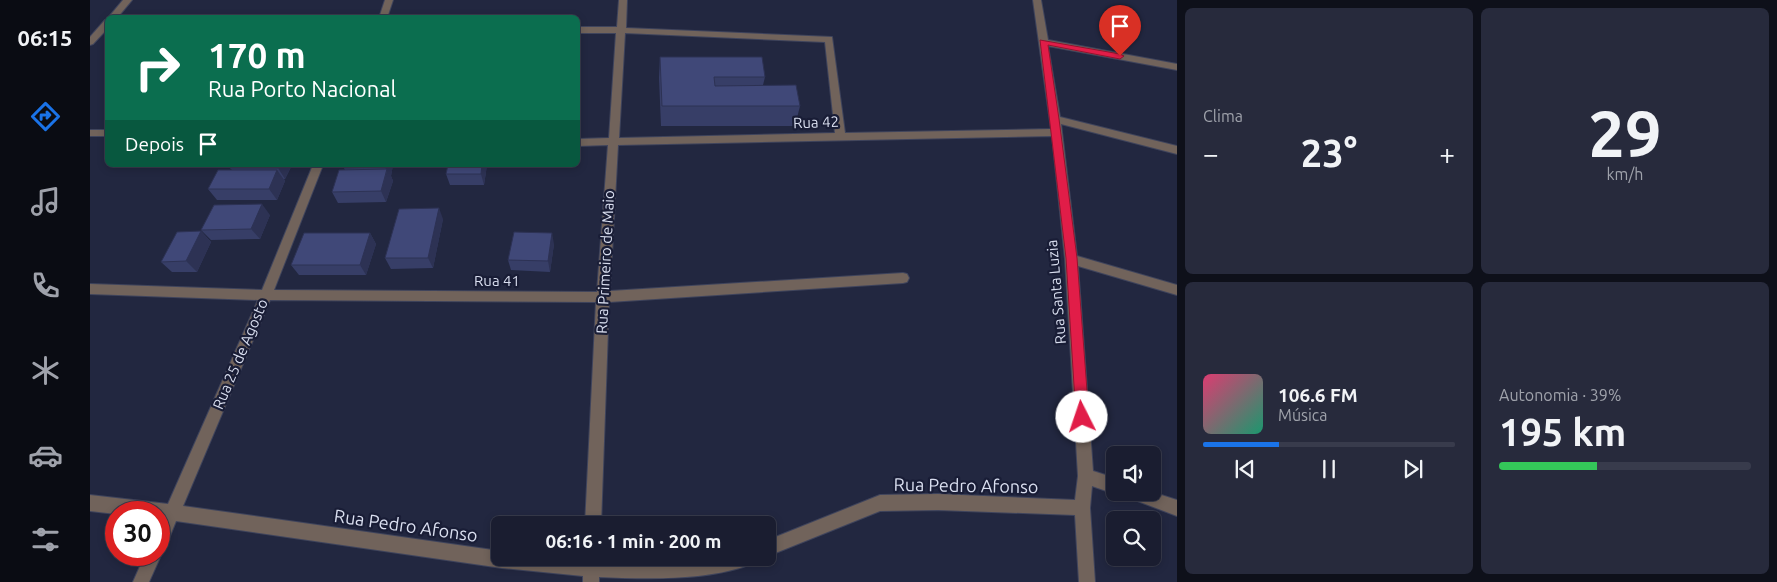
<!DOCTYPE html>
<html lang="pt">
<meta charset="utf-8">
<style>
body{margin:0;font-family:Ubuntu,sans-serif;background:#272a3c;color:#f1f3f6;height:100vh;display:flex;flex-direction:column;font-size:19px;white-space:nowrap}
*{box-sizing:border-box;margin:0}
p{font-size:16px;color:#9fa2ab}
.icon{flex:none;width:28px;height:28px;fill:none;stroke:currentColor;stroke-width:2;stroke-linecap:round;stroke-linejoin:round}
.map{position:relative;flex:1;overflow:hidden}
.drawer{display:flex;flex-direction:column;gap:8px;padding:8px;background:#0e101a;width:600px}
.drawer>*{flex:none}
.top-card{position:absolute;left:15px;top:15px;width:475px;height:152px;border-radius:8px;box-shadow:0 2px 8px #0003,0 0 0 1px #383b4c;background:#0b6e4f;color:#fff;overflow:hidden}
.tools{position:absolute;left:1016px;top:446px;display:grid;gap:10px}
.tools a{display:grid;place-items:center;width:55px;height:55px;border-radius:8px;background:#1a1d30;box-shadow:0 2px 8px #0003,0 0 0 1px #383b4c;font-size:25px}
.speed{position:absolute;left:15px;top:501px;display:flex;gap:10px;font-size:25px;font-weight:700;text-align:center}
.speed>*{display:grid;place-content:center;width:65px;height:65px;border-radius:50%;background:#1a1d30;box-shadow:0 2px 8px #0003,0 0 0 1px #383b4c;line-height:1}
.speed .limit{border:8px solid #d22;background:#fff;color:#111}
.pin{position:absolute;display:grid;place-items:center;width:42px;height:42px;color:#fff;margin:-51px -21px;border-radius:50% 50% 50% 0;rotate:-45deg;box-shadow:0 0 5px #0007}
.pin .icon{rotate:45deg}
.me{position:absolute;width:55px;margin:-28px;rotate:356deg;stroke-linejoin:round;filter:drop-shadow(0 0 4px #0008)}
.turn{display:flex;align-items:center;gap:18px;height:105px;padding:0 20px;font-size:22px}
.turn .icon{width:65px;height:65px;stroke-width:2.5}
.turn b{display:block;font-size:35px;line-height:42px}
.then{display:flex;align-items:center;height:48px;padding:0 20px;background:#0003;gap:10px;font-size:19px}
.big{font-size:38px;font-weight:600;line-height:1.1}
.drawer .widget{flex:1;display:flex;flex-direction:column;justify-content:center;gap:8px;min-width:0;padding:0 18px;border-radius:8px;background:#272a3c}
.drawer .dial{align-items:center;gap:0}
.dial b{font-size:65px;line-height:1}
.song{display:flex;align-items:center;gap:15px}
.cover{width:60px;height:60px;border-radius:8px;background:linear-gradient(135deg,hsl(340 70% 55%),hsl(160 70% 35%))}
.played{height:5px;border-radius:2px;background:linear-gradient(90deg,#1a73e8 30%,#383b4c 30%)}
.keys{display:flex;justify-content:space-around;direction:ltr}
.heat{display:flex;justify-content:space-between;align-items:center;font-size:28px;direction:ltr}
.charge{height:8px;border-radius:4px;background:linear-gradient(90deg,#34c759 39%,#383b4c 0)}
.drawer .tiles{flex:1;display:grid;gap:8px;grid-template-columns:repeat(2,1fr)}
.trip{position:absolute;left:401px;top:516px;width:285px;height:50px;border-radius:8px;background:#1a1d30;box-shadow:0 2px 8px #0003,0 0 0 1px #383b4c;font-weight:600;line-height:50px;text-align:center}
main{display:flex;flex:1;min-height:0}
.tab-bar{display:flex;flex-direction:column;width:90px;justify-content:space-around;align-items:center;background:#0a0c13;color:#9fa2ab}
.tab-bar .icon{width:35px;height:35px}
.tab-bar .on{color:#1a73e8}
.tab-bar b{font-size:22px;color:#f1f3f6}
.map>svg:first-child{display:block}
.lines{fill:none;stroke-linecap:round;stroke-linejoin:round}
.street-casing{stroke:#3f445c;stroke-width:2}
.street{fill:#71635b;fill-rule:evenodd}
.wall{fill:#373e67}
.shaded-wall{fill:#2d3254}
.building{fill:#404878;stroke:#2d3254}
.route{fill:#e11d48;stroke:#92132f}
.labels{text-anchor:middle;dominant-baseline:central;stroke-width:4.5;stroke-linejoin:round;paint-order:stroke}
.street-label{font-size:15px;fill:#d9deef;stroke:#191d36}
.near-street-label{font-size:18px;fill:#d9deef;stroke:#191d36}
</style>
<main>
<nav class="tab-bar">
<b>06:15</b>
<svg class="icon on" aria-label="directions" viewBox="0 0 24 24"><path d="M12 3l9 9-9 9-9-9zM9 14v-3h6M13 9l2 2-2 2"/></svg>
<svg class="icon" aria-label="music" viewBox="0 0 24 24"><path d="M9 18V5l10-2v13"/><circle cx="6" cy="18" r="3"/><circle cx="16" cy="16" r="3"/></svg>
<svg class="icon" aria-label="phone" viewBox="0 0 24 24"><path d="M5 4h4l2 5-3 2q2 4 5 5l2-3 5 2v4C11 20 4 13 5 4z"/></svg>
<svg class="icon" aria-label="climate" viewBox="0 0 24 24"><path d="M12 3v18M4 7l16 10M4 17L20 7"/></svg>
<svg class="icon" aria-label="car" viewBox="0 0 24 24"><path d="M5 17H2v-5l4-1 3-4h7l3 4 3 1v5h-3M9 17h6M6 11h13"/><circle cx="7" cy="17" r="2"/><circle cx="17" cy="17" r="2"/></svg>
<svg class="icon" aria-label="filters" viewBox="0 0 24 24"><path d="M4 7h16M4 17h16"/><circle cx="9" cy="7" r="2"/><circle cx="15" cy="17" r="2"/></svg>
</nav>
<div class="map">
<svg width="1087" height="582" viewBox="0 0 1087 582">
<rect width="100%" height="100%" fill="#222740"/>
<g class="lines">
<g class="street-casing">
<g id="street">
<polygon points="33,0 42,0 27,18 18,18"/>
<polygon points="295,0 303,0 297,18 289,18"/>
<path d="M529 0H537L536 28 742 37 755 133 961 129 943 0H951L958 40 1087 64V70L958 46 970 117 1087 146V154L971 124 987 256 1087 285V295L988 266 1003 471 1025 478V492H1028L1025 494 1002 486 1000 508 1005 582H989L985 515 848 510 790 511 678 556V540L790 495 848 494 985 500 988 476 975 259 962 136 528 145 520 291 813 273 817 274 819 278 817 282 813 283 519 302 511 525H495L506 302 180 300 93 506 410 551V558H465L494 560V558H510V561L529 562 663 558 661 564C619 581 554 579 509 577V582H493V576L412 568 86 521 75 548 69 550 71 555 59 582H43L55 555H69V524L71 519 69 518V512L26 514 0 511V495L78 504 168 300 0 294V284L172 290 223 165H233L184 290 507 292 518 145 488 146V139L519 138 526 33H488V27H527ZM535 33 735 42 745 133 529 138Z"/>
<polygon points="15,20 18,20 18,28 3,44 0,45 0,37"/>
<rect x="0" y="130" width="18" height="6"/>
<polygon points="1035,492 1062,492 1087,500 1087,516 1037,497"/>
</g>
</g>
<use href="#street" class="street"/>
</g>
<g class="wall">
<polygon points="570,57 675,77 673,85 710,106 705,126 571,126 569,78"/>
<polygon points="142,165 202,165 195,179 194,179 195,181 187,200 127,200 118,189 142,170 140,168"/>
<polygon points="303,165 301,176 303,181 296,202 248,203 242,192 255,170 254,168"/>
<polygon points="358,165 397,165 394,185 360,185 356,174"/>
<polygon points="180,215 170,239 121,240 111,230"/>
<polygon points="353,219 343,268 301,269 295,258"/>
<polygon points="111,231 121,242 107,272 82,272 71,262"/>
<polygon points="280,233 286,244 276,275 209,275 201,265"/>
<polygon points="464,244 460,272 421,270 418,260"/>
</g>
<g class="shaded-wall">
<polygon points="189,165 202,165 195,179 188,168"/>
<polygon points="295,165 303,165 301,176 303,181 296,202 291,191 297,171 295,167"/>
<polygon points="392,165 397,165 394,185 391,174"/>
<polygon points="187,170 195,181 187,200 179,189"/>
<polygon points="172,204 180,215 170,239 161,229"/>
<polygon points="349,208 353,219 343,268 338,258"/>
<polygon points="111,231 121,242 107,272 96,261"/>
<polygon points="280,233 286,244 276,275 270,265"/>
<polygon points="462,233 464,244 460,272 458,261"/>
</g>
<g class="building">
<polygon points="570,57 672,57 675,77 624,77 625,86 706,85 710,106 572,106"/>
<polygon points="142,165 189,165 188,168 140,168"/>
<polygon points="255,165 295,165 295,167 254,168"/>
<polygon points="358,165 392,165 391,174 356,174"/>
<polygon points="297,169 291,191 242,192 249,170"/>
<polygon points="128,170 187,170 179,189 118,189"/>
<polygon points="172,204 161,229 111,230 124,205"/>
<polygon points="349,208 338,258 295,258 309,209"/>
<polygon points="111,231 96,261 71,262 87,232"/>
<polygon points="424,232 462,233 458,261 418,260"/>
<polygon points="214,233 280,233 270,265 201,265"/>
</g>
<polygon class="route" points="950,40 1030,54 1034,56 1030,59 958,45 969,119 987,258 999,417 997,421 992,423 988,421 986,417 976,258"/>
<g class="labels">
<g class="street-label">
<text transform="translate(726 122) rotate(-2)">Rua 42</text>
<text transform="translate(515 262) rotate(-87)">Rua Primeiro de Maio</text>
<text x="407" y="280">Rua 41</text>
<text transform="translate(966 292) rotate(-95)">Rua Santa Luzia</text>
<text transform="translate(150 354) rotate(-67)">Rua 25 de Agosto</text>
</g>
<g class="near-street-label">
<text transform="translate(876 485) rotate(1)">Rua Pedro Afonso</text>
<text transform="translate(316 525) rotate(8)">Rua Pedro Afonso</text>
</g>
</g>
</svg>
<div class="tools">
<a><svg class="icon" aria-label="sound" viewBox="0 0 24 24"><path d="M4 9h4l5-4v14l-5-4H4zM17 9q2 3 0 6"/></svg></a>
<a><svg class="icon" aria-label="search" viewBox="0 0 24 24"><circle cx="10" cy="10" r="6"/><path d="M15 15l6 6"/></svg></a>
</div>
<div class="speed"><div class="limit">30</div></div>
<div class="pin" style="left:1030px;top:56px;background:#d93025"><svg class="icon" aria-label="arrive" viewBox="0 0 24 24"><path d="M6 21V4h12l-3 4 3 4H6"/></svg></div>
<svg class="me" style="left:992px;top:417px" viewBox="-20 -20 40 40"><circle r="19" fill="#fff"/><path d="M0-13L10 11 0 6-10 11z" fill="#e11d48"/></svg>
<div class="trip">06:16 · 1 min · 200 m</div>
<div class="top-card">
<div class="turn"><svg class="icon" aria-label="right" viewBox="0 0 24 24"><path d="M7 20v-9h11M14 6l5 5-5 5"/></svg><div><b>170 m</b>Rua Porto Nacional</div></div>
<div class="then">Depois<svg class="icon" aria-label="arrive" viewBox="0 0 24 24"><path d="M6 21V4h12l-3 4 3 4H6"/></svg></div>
</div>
</div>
<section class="drawer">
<div class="tiles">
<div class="widget"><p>Clima</p>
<div class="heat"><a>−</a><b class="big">23°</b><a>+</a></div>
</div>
<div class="widget dial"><b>29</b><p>km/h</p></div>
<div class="widget">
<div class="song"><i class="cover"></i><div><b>106.6 FM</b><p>Música</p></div></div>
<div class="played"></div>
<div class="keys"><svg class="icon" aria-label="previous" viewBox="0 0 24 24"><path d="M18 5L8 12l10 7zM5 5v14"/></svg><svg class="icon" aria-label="pause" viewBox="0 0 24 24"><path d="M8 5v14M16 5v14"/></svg><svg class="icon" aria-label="next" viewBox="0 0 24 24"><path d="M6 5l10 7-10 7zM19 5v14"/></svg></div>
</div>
<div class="widget"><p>Autonomia · 39%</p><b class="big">195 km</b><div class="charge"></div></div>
</div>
</section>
</main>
